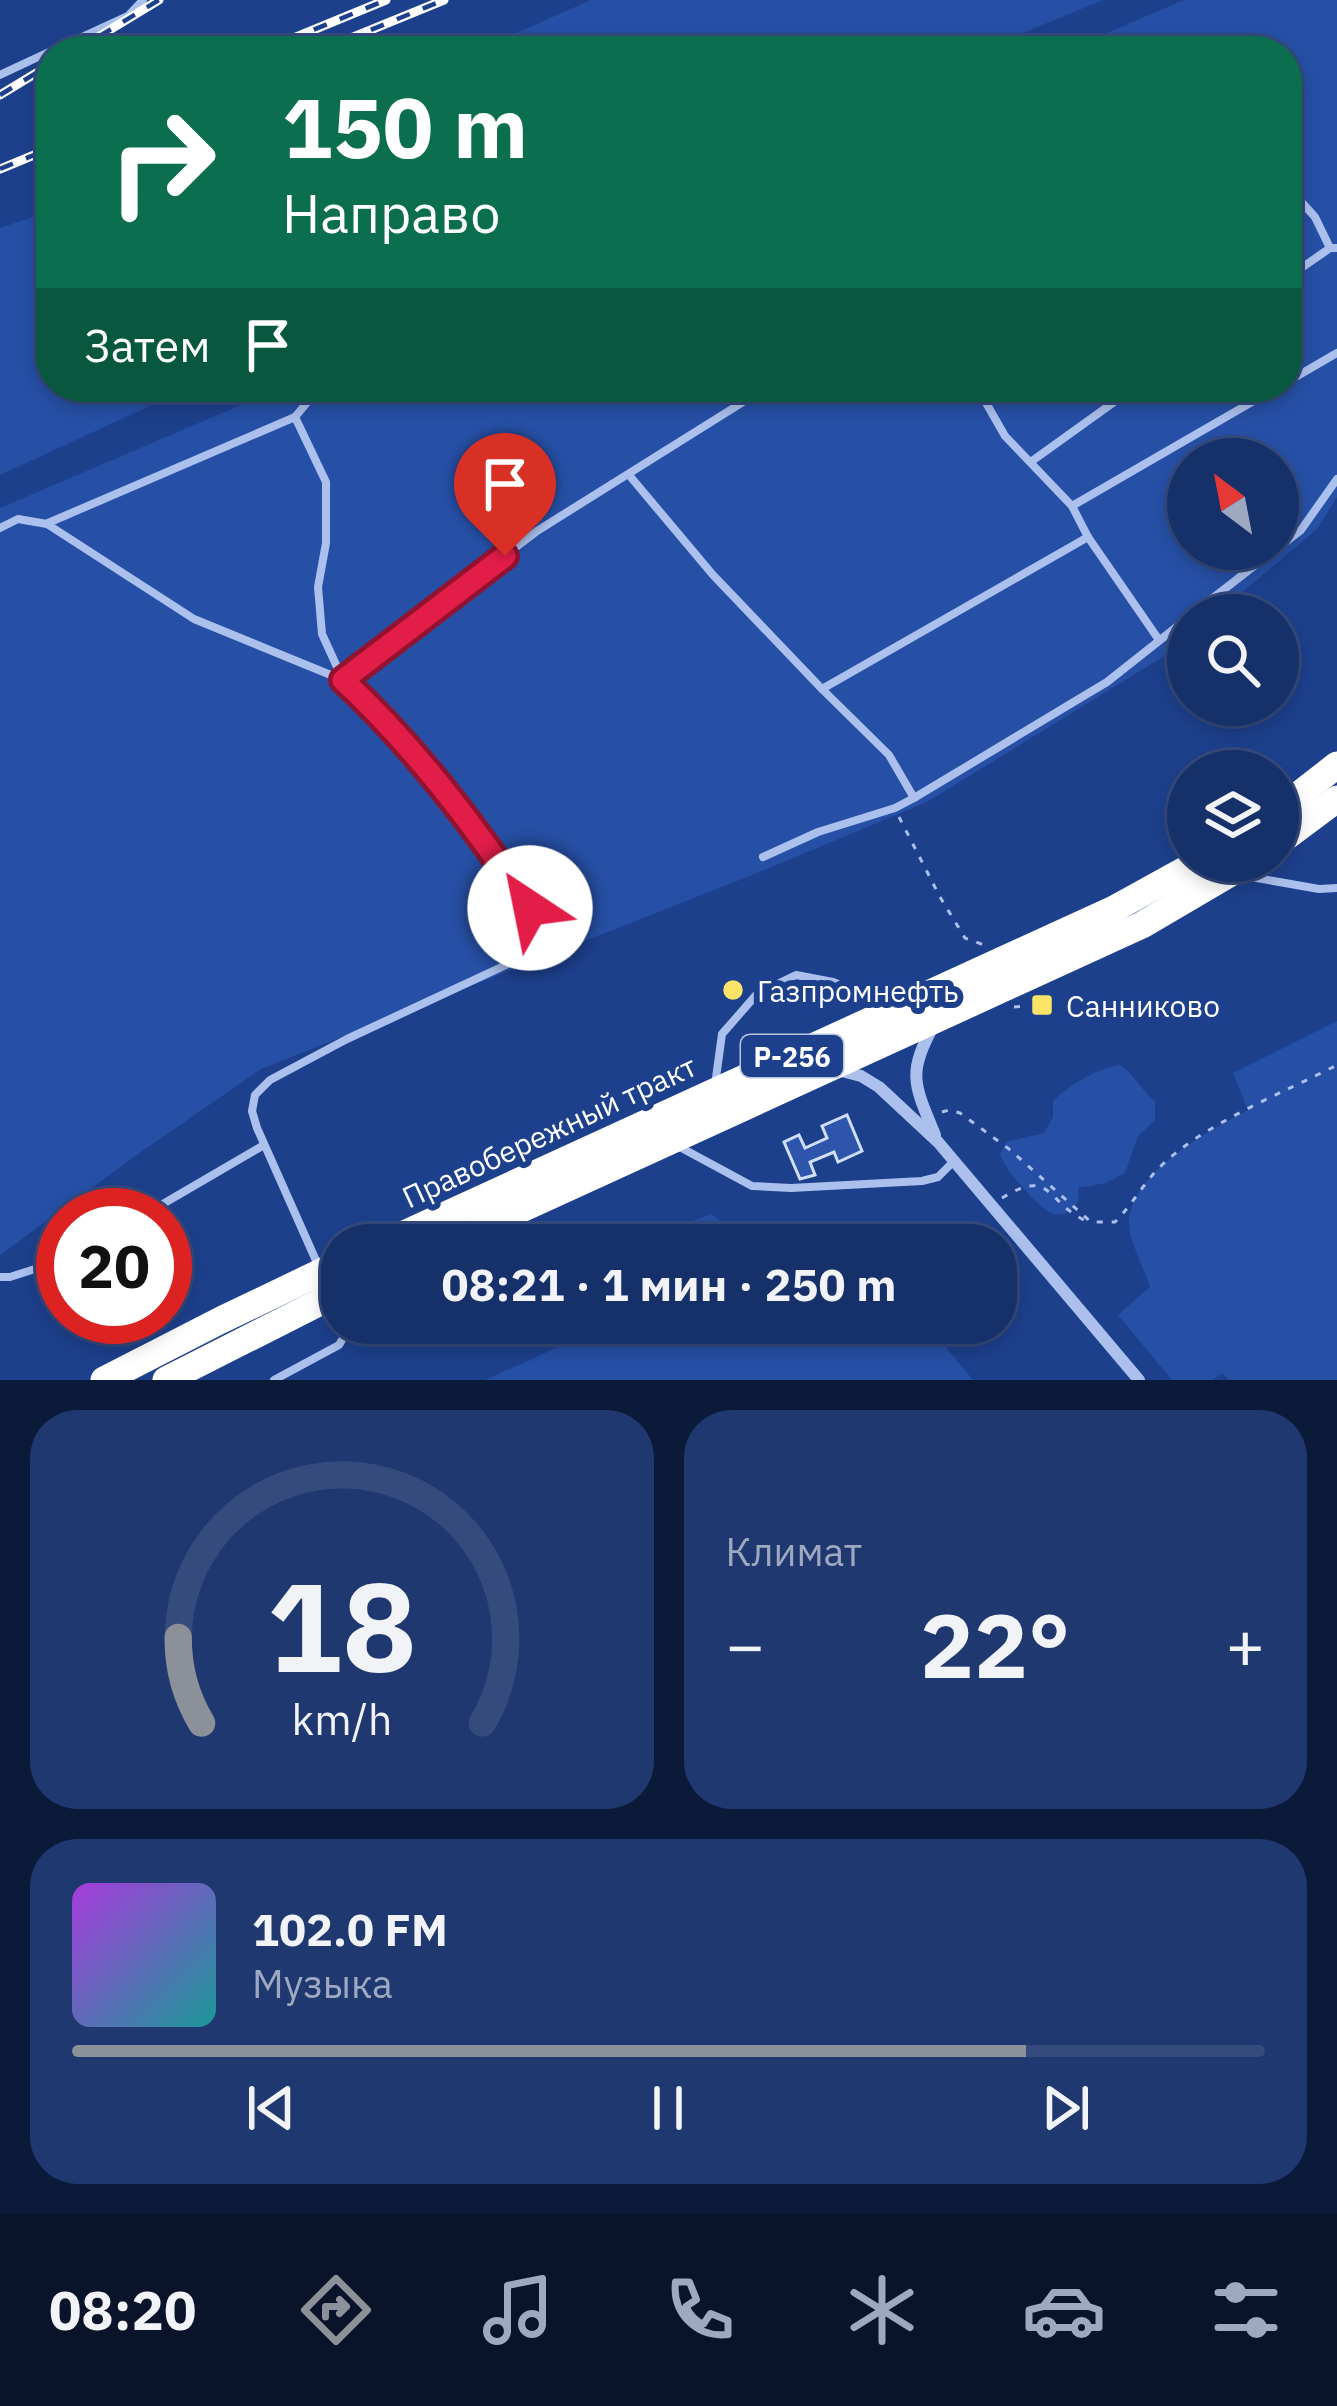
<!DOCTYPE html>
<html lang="ru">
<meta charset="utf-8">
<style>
body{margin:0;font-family:"IBM Plex Sans",sans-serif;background:#1f3870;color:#f1f3f6;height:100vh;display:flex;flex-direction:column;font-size:45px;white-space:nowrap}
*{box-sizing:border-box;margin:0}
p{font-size:39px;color:#9ea9c1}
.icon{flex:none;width:66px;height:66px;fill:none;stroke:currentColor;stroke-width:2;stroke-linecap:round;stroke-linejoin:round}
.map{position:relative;height:1380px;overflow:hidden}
.details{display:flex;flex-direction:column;gap:30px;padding:30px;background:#0c1a3a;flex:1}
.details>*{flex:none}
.guide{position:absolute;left:36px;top:36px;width:1266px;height:366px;border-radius:48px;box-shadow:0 6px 18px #0003,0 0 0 3px #354b7e;background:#0b6e4f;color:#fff;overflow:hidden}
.needle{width:78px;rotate:328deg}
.controls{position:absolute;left:1167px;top:438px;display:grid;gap:24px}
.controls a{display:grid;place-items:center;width:132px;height:132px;border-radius:50%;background:#16306a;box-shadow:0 6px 18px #0003,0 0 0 3px #354b7e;font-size:60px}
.speed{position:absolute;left:36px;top:1188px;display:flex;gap:24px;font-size:60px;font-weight:700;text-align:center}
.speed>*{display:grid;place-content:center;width:156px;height:156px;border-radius:50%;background:#16306a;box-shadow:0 6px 18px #0003,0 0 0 3px #354b7e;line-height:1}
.speed .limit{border:18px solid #d22;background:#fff;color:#111}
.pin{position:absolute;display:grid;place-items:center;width:102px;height:102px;color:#fff;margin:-123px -51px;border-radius:50% 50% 50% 0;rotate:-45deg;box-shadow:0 0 12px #0007}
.pin .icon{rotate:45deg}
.me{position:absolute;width:132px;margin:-66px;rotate:326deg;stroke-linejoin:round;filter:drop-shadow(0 0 9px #0008)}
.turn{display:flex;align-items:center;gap:42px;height:252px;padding:0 48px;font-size:54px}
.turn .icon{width:156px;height:156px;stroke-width:2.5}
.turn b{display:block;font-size:84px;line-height:102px}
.then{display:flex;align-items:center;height:114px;padding:0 48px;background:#0003;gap:24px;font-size:45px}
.big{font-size:90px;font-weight:800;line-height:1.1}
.details .widget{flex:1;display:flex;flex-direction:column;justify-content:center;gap:18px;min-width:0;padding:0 42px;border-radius:48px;background:#1f3870}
.details .dial{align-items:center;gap:0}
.dial svg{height:312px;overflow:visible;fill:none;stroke:#354b7e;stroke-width:7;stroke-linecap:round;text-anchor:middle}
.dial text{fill:#f1f3f6;stroke:none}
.song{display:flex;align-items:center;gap:36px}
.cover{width:144px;height:144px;border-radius:18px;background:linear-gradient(135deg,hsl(280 70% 55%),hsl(180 70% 35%))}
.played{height:12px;border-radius:6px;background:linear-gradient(90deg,#8c9099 80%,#354b7e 80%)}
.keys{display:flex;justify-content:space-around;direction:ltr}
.heat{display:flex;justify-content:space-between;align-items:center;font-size:66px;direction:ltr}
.details .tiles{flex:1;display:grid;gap:30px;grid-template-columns:1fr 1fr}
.widget:last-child{grid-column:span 2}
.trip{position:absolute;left:321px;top:1224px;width:696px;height:120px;border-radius:48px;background:#16306a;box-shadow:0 6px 18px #0003,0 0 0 3px #354b7e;font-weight:800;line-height:120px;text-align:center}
.tabs{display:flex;height:192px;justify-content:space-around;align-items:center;background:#09132a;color:#9ea9c1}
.tabs .icon{width:84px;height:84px}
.tabs .current{color:#8c9099}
.tabs b{font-size:54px;color:#f1f3f6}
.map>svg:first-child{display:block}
.green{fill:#2650a6;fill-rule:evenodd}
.building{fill:#2c55ab;stroke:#d0def9;stroke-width:3}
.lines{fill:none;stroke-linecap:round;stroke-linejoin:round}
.path{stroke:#abc0ed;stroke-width:3;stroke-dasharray:6 9;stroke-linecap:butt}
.lane{stroke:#abc0ed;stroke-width:8}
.street{stroke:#abc0ed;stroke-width:12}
.highway{stroke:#fff;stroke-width:27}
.rail-casing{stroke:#fff;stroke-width:9}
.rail{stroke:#1d408d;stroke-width:4.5;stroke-dasharray:14;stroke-linecap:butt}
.route-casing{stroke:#92132f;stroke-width:30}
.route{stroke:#e11d48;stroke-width:21}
.poi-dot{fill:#fce469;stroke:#1d408d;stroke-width:4.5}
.labels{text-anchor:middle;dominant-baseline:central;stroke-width:12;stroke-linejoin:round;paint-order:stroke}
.shield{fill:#1d408d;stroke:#bbc6dd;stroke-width:3}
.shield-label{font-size:27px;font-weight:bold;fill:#fff}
.poi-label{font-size:30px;fill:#fff;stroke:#1d408d;text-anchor:start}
.street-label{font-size:30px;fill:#fff;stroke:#1d408d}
</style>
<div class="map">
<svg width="1337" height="1380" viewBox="0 0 1337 1380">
<rect width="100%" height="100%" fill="#1d408d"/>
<g class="green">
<polygon points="591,0 1103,0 979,51 476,51"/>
<path d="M1184 0H1337V497L1317 529 1215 615H1188V638L1174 650 927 802 762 871 261 1069 138 1154 0 1255V508L283 387H1287V51H1065ZM1188 459H1278V549H1188Z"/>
<polygon points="51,211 51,387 191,387 0,475 0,228"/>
<path d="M1337 1021V1380H1229L1222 1373 1213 1380H1172L1118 1315 1150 1287C1145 1271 1129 1240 1129 1224 1130 1172 1209 1131 1248 1110L1233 1073Z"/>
<path d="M1120 1065C1135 1075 1141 1090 1155 1101V1120L1138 1136 1125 1173 1106 1183 1078 1188 1079 1200C1072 1209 1066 1217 1054 1214 1040 1210 1003 1168 1000 1154L1006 1142 1044 1133 1053 1117V1101C1070 1085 1097 1068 1120 1065Z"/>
<path d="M711 1214 727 1227C706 1255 660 1245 629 1245Z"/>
<polygon points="612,1323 926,1323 973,1380 485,1380"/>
</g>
<polygon class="building" points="847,1115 862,1151 838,1162 834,1152 810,1162 815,1175 800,1179 784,1142 799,1135 805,1148 827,1138 822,1126"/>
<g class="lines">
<g class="path">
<polyline points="899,817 940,897 965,938 984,945"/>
<polyline points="1014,1007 1042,1005"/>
<path d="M942 1112 949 1110 960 1113 1009 1149 1091 1222H1115C1131 1206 1142 1186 1157 1170 1200 1125 1281 1094 1337 1065"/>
<path d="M1002 1198C1051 1168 1045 1200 1084 1220"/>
</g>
<g class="lane">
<polyline points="52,51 128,16 143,0"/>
<polyline points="0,75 51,51"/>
<polyline points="1287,186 1315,217 1330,248 1337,248"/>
<polyline points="1287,278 1330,248"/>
<polyline points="1287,382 1337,353"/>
<polyline points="320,387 295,417 326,482 326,543 318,587 322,634 343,680 537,531 767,387"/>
<polyline points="977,387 1005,436 1072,506 1088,537 1159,640"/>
<polyline points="1032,461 1135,387"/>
<polyline points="629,475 713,575 822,689 889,755 914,798"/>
<polyline points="1072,506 1278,387"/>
<polyline points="48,523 295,417"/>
<polyline points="0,528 18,519 47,524 194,619 343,680 388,722 494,855 551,944 347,1039 270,1080 255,1095 252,1111 257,1128 318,1265"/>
<polyline points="1278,548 1301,530 1337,479"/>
<polyline points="1191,615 1276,549"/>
<polyline points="822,689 1088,537"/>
<polyline points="763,857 818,832 895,808 914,798 1107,682 1188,618"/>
<polyline points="1245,876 1319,889 1337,888"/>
<polyline points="715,1085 722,1034 757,994 796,975 833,982 887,1003"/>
<polyline points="676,1145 752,1186 791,1188 922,1181 938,1177 954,1161"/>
<polyline points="144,1215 264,1145"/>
<polyline points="0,1277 10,1277 63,1260"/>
<polyline points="274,1380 339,1345 346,1333 344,1323"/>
</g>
<g class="street">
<path d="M934 1025C906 1074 915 1086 935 1135"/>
<polyline points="838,1070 861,1076 879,1087 938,1142 1139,1380"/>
</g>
<g class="highway">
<polyline points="1278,811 1337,765"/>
<polyline points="1278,843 1337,799"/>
<polyline points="380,1245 1114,909 1201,861"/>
<polyline points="443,1245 1142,925 1251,861"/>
<polyline points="104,1380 221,1320 342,1262"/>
<polyline points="166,1380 342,1291"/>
</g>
<g class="rail-casing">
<g id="rail">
<polyline points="75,51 159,0"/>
<polyline points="262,51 386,0"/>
<polyline points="319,51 444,0"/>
<polyline points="0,95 51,64"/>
<polyline points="0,169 51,148"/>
</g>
</g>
<use href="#rail" class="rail"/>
</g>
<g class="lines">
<g class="route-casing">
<path id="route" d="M505 556 343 680C415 747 475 827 530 908"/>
</g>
<use href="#route" class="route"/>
</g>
<g class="poi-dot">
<circle cx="733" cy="990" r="12"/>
<rect x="1030" y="993" width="24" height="24" rx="6"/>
</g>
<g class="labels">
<rect class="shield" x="741" y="1035" width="102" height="42" rx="9"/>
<g class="shield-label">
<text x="792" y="1056">Р-256</text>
</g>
<g class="poi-label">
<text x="757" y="990">Газпромнефть</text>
<text x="1066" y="1005">Санниково</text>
</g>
<g class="street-label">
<text transform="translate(549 1131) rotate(-25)">Правобережный тракт</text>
</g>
</g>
</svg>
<div class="controls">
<a><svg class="needle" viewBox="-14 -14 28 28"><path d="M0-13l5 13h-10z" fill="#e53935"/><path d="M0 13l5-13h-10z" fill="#9ea9c1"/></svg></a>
<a><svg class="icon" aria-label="search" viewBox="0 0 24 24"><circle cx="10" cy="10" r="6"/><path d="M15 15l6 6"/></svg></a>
<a><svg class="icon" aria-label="layers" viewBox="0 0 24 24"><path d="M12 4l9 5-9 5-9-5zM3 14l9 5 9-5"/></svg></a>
</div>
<div class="speed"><div class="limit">20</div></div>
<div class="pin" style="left:505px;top:556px;background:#d93025"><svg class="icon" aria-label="arrive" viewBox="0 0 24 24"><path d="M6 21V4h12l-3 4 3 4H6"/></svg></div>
<svg class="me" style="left:530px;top:908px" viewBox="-20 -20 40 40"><circle r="19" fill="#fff"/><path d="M0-13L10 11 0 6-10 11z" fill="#e11d48"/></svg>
<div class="trip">08:21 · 1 мин · 250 m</div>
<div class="guide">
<div class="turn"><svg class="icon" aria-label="right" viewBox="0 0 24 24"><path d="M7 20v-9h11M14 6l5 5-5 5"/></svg><div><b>150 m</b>Направо</div></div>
<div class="then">Затем<svg class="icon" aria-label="arrive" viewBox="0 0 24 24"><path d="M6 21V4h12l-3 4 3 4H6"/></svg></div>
</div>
</div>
<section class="details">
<div class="tiles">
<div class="widget dial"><svg viewBox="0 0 100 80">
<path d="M14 69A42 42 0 1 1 86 69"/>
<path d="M14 69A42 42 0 0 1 8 47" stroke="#8c9099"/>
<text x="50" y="56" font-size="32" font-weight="700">18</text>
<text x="50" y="72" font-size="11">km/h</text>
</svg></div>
<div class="widget"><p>Климат</p>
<div class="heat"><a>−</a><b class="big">22°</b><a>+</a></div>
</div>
<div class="widget">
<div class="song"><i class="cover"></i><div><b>102.0 FM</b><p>Музыка</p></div></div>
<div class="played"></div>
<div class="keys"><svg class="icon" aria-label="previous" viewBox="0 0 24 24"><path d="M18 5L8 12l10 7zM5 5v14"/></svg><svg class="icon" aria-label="pause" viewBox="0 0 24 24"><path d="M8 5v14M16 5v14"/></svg><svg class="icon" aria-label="next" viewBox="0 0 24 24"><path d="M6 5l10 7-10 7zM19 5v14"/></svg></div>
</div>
</div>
</section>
<nav class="tabs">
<b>08:20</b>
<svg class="icon current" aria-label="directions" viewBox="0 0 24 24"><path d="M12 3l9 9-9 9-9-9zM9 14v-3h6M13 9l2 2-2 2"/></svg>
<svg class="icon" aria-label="music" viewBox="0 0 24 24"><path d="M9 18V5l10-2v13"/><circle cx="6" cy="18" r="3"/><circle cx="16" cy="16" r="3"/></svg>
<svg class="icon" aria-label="phone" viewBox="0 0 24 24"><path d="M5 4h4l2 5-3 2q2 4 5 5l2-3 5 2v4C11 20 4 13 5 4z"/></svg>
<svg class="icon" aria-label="climate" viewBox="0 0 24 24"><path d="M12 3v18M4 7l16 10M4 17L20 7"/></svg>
<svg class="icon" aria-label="car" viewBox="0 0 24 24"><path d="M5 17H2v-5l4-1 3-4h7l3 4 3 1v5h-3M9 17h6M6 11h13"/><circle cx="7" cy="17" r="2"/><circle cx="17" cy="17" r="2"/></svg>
<svg class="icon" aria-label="filters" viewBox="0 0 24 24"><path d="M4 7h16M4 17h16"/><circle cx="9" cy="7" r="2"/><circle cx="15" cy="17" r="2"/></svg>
</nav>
